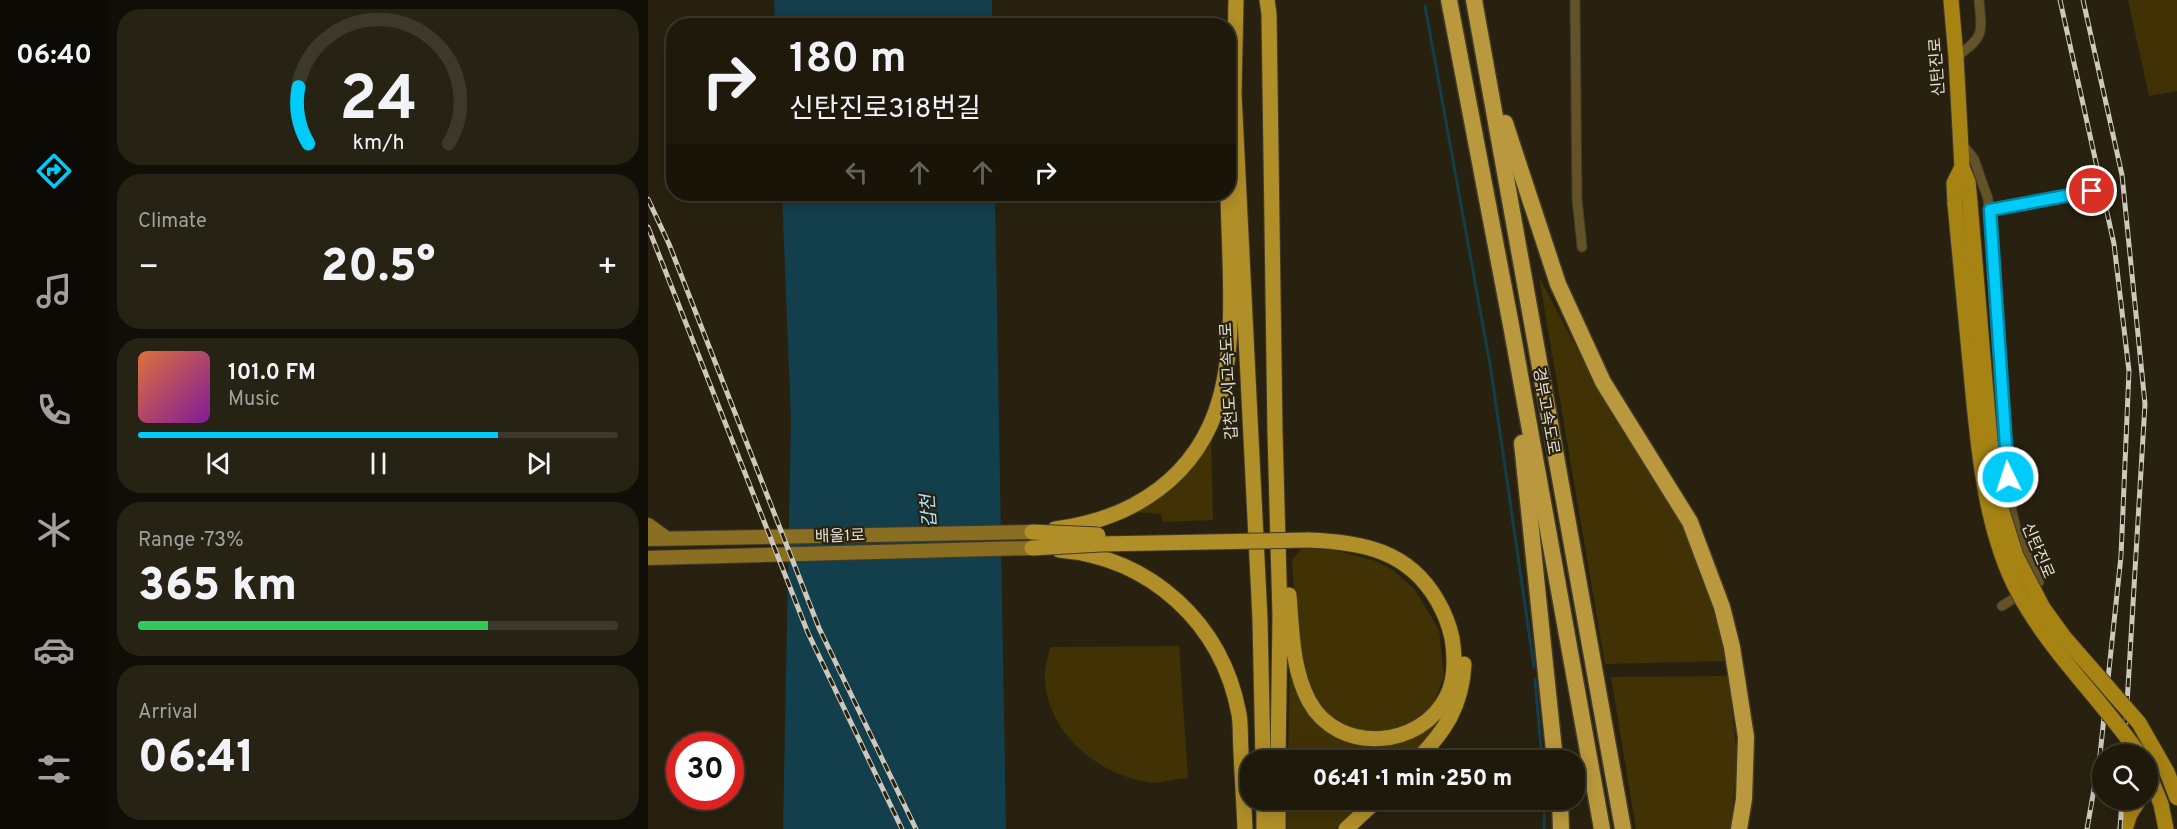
<!DOCTYPE html>
<meta charset="utf-8">
<style>
body{margin:0;font-family:Overpass,"Noto Sans KR",sans-serif;background:#262214;color:#f1f3f6;height:100vh;display:flex;flex-direction:column;font-size:22px;white-space:nowrap}
*{box-sizing:border-box;margin:0}
p{font-size:20px;color:#a1a09d}
.icon{flex:none;width:33px;height:33px;fill:none;stroke:currentColor;stroke-width:2;stroke-linecap:round;stroke-linejoin:round}
.map{position:relative;flex:1;overflow:hidden}
.sheet{display:flex;flex-direction:column;gap:9px;padding:9px;background:#100e06;width:540px}
.sheet>*{flex:none}
.banner{position:absolute;left:18px;top:18px;width:570px;height:183px;border-radius:24px;box-shadow:0 3px 15px #0003,0 0 0 2px #3c382c;background:#1e190b;color:#f1f3f6;overflow:hidden}
.tools{position:absolute;left:1444px;top:744px;display:grid;gap:12px}
.tools a{display:grid;place-items:center;width:66px;height:66px;border-radius:50%;background:#1e190b;box-shadow:0 3px 15px #0003,0 0 0 2px #3c382c;font-size:30px}
.speed{position:absolute;left:18px;top:732px;display:flex;gap:12px;font-size:30px;font-weight:700;text-align:center}
.speed>*{display:grid;place-content:center;width:78px;height:78px;border-radius:50%;background:#1e190b;box-shadow:0 3px 15px #0003,0 0 0 2px #3c382c;line-height:1}
.speed .limit{border:9px solid #d22;background:#fff;color:#111}
.pin{position:absolute;display:grid;place-items:center;width:51px;height:51px;color:#fff;margin:-26px;border:3px solid #fff;border-radius:50%;box-shadow:0 2px 6px #0007}
.me{position:absolute;width:66px;margin:-33px;rotate:356deg;stroke-linejoin:round;filter:drop-shadow(0 0 4px #0008)}
.turn{display:flex;align-items:center;gap:21px;height:126px;padding:0 24px;font-size:27px}
.turn .icon{width:78px;height:78px;stroke-width:2.5}
.turn b{display:block;font-size:42px;line-height:51px}
.lanes{display:flex;align-items:center;height:57px;padding:0 24px;background:#0003;justify-content:center;gap:30px;direction:ltr}
.lanes .off{opacity:.35}
.big{font-size:45px;font-weight:800;line-height:1.1}
.sheet .tile{flex:1;display:flex;flex-direction:column;justify-content:center;gap:9px;min-width:0;padding:0 21px;border-radius:24px;background:#262214}
.sheet .dial{align-items:center;gap:0}
.dial svg{height:156px;overflow:visible;fill:none;stroke:#3c382c;stroke-width:7;stroke-linecap:round;text-anchor:middle}
.dial text{fill:#f1f3f6;stroke:none}
.song{display:flex;align-items:center;gap:18px}
.cover{width:72px;height:72px;border-radius:9px;background:linear-gradient(135deg,hsl(20 70% 55%),hsl(290 70% 35%))}
.played{height:6px;border-radius:3px;background:linear-gradient(90deg,#00cbf9 75%,#3c382c 75%)}
.keys{display:flex;justify-content:space-around;direction:ltr}
.heat{display:flex;justify-content:space-between;align-items:center;font-size:33px;direction:ltr}
.charge{height:9px;border-radius:4px;background:linear-gradient(90deg,#34c759 73%,#3c382c 0)}
.trip{position:absolute;left:592px;top:750px;width:345px;height:60px;border-radius:24px;background:#1e190b;box-shadow:0 3px 15px #0003,0 0 0 2px #3c382c;font-weight:800;line-height:60px;text-align:center}
main{display:flex;flex:1;min-height:0}
.dock{display:flex;flex-direction:column;width:108px;justify-content:space-around;align-items:center;background:#0c0a04;color:#a1a09d}
.dock .icon{width:42px;height:42px}
.dock .selected{color:#00cbf9}
.dock b{font-size:27px;color:#f1f3f6}
.map>svg:first-child{display:block}
.green{fill:#413206}
.water{fill:#133e4b}
.lines{fill:none;stroke-linecap:round;stroke-linejoin:round}
.stream{stroke:#133e4b;stroke-width:3}
.minor-tunnel{stroke:#443d2c;stroke-width:9;stroke-dasharray:9 4.5;stroke-linecap:butt}
.minor-casing{stroke:#423b2a;stroke-width:11}
.secondary-casing{stroke:#423b2a;stroke-width:16}
.primary-casing{stroke:#423b2a;stroke-width:17}
.trunk-casing{stroke:#423b2a;stroke-width:17}
.motorway-casing{stroke:#423b2a;stroke-width:19}
.minor{stroke:#645328;stroke-width:9}
.secondary{stroke:#8a6e22;stroke-width:14}
.primary{stroke:#a78314;stroke-width:15}
.trunk{stroke:#b08e28;stroke-width:15}
.motorway{stroke:#ba983d;stroke-width:16}
.rail-casing{stroke:#ccc8bc;stroke-width:5}
.rail{stroke:#28210f;stroke-width:3;stroke-dasharray:9;stroke-linecap:butt}
.primary-bridge-casing{stroke:#423b2a;stroke-width:17;stroke-linecap:butt}
.trunk-bridge-casing{stroke:#423b2a;stroke-width:17;stroke-linecap:butt}
.primary-bridge{stroke:#a78314;stroke-width:15}
.trunk-bridge{stroke:#b08e28;stroke-width:15}
.route-casing{stroke:#0084a2;stroke-width:15}
.route{stroke:#00cbf9;stroke-width:10}
.labels{text-anchor:middle;dominant-baseline:central;stroke-width:4.5;stroke-linejoin:round;paint-order:stroke}
.street-label{font-size:16px;fill:#e1ddd2;stroke:#28210f}
.water-label{font-size:18px;font-style:italic;fill:#aae8fd;stroke:#28210f}
</style>
<main>
<nav class="dock">
<b>06:40</b>
<svg class="icon selected" aria-label="directions" viewBox="0 0 24 24"><path d="M12 3l9 9-9 9-9-9zM9 14v-3h6M13 9l2 2-2 2"/></svg>
<svg class="icon" aria-label="music" viewBox="0 0 24 24"><path d="M9 18V5l10-2v13"/><circle cx="6" cy="18" r="3"/><circle cx="16" cy="16" r="3"/></svg>
<svg class="icon" aria-label="phone" viewBox="0 0 24 24"><path d="M5 4h4l2 5-3 2q2 4 5 5l2-3 5 2v4C11 20 4 13 5 4z"/></svg>
<svg class="icon" aria-label="climate" viewBox="0 0 24 24"><path d="M12 3v18M4 7l16 10M4 17L20 7"/></svg>
<svg class="icon" aria-label="car" viewBox="0 0 24 24"><path d="M5 17H2v-5l4-1 3-4h7l3 4 3 1v5h-3M9 17h6M6 11h13"/><circle cx="7" cy="17" r="2"/><circle cx="17" cy="17" r="2"/></svg>
<svg class="icon" aria-label="filters" viewBox="0 0 24 24"><path d="M4 7h16M4 17h16"/><circle cx="9" cy="7" r="2"/><circle cx="15" cy="17" r="2"/></svg>
</nav>
<section class="sheet">
<div class="tile dial"><svg viewBox="0 0 100 80">
<path d="M14 69A42 42 0 1 1 86 69"/>
<path d="M14 69A42 42 0 0 1 9 40" stroke="#00cbf9"/>
<text x="50" y="56" font-size="32" font-weight="700">24</text>
<text x="50" y="72" font-size="11">km/h</text>
</svg></div>
<div class="tile"><p>Climate</p>
<div class="heat"><a>−</a><b class="big">20.5°</b><a>+</a></div>
</div>
<div class="tile">
<div class="song"><i class="cover"></i><div><b>101.0 FM</b><p>Music</p></div></div>
<div class="played"></div>
<div class="keys"><svg class="icon" aria-label="previous" viewBox="0 0 24 24"><path d="M18 5L8 12l10 7zM5 5v14"/></svg><svg class="icon" aria-label="pause" viewBox="0 0 24 24"><path d="M8 5v14M16 5v14"/></svg><svg class="icon" aria-label="next" viewBox="0 0 24 24"><path d="M6 5l10 7-10 7zM19 5v14"/></svg></div>
</div>
<div class="tile"><p>Range · 73%</p><b class="big">365 km</b><div class="charge"></div></div>
<div class="tile"><p>Arrival</p><b class="big">06:41</b></div>
</section>
<div class="map">
<svg width="1529" height="829" viewBox="0 0 1529 829">
<rect width="100%" height="100%" fill="#28210f"/>
<g class="green">
<polygon points="1480,0 1529,0 1529,91 1501,96"/>
<polygon points="891,277 959,406 1034,525 1056,577 1076,638 1078,661 957,664"/>
<polygon points="563,438 565,520 515,522 513,514 487,512"/>
<polygon points="654,548 685,550 725,560 745,570 767,590 791,630 796,676 784,708 758,729 726,736 691,725 667,703 656,677 649,641 644,560"/>
<path d="M531 646 540 778C527 778 511 785 499 782 446 773 394 728 397 670 398 662 401 654 402 647Z"/>
<polygon points="642,667 674,721 742,740 801,705 784,734 759,760 640,760"/>
<polygon points="1080,676 1089,755 1083,829 988,829 963,677"/>
<polygon points="639,800 719,800 688,829 639,829"/>
</g>
<g class="water">
<polygon points="126,0 344,0 344,25 127,25"/>
<polygon points="134,194 347,194 358,829 135,829 143,419"/>
</g>
<g class="lines">
<g class="stream">
<polyline points="777,6 843,370 886,667"/>
<polyline points="887,679 894,760"/>
<polyline points="896,829 897,800"/>
</g>
<polyline class="minor-tunnel" points="1444,191 1470,184"/>
<g class="minor-casing">
<g id="minor">
<polyline points="927,0 929,199 934,247"/>
<path d="M1308 57C1337 36 1334 34 1331 0"/>
<polyline points="1314,144 1326,159 1340,199 1361,499 1370,537 1391,582 1354,606"/>
<polyline points="1342,210 1444,191"/>
</g>
</g>
<g class="secondary-casing">
<g id="secondary">
<polyline points="0,525 18,538"/>
<polyline points="0,539 384,532"/>
<polyline points="0,558 384,548"/>
</g>
</g>
<g class="primary-casing">
<g id="primary">
<polyline points="1303,0 1308,57 1314,167 1320,182 1322,203"/>
<polyline points="1307,204 1306,183 1314,167"/>
<polyline points="1513,804 1518,829"/>
<polyline points="1477,829 1482,814 1491,800"/>
</g>
</g>
<g class="trunk-casing">
<g id="trunk">
<polyline points="588,0 586,94 612,619 615,760"/>
<polyline points="619,0 621,14 627,432 632,616 630,760"/>
<path d="M407 529C485 519 550 477 572 398 589 337 581 257 580 194"/>
<path d="M411 550C503 558 574 623 591 714 593 726 592 739 593 751 594 777 596 803 597 829"/>
<path d="M641 595C644 631 644 669 661 701 690 755 773 749 799 696 808 678 807 657 804 638 801 624 796 612 789 600 760 550 713 542 660 540"/>
<path d="M769 760C797 731 814 706 816 664"/>
<polyline points="616,800 616,829"/>
<polyline points="630,829 630,800"/>
<polyline points="698,829 729,800"/>
</g>
</g>
<g class="motorway-casing">
<g id="motorway">
<polyline points="801,0 863,325 954,829"/>
<polyline points="826,0 975,829"/>
<polyline points="857,123 910,284 955,382 1042,522 1074,607 1084,647 1098,737 1096,799 1091,829"/>
<polyline points="874,443 907,760"/>
<polyline points="912,800 913,829"/>
</g>
</g>
<use href="#minor" class="minor"/>
<use href="#secondary" class="secondary"/>
<use href="#primary" class="primary"/>
<use href="#trunk" class="trunk"/>
<use href="#motorway" class="motorway"/>
<g class="rail-casing">
<g id="rail">
<polyline points="1412,0 1466,244 1481,371 1473,556 1452,755 1439,829"/>
<polyline points="1435,0 1474,175 1497,404 1476,754"/>
<polyline points="0,199 21,244 171,628 268,829"/>
<polyline points="0,227 160,633 254,829"/>
<polyline points="1472,829 1474,800"/>
</g>
</g>
<use href="#rail" class="rail"/>
<g class="primary-bridge-casing">
<g id="primary-bridge">
<polyline points="1322,203 1342,441 1351,502 1368,556 1395,608 1416,637 1491,723 1519,772 1529,798"/>
<path d="M1307 204C1312 260 1318 316 1323 372 1330 445 1336 529 1371 594 1403 653 1453 699 1491 754"/>
<polyline points="1500,772 1513,804"/>
</g>
</g>
<g class="trunk-bridge-casing">
<g id="trunk-bridge">
<polyline points="384,532 450,535"/>
<polyline points="384,548 453,544 660,540"/>
</g>
</g>
<use href="#primary-bridge" class="primary-bridge"/>
<use href="#trunk-bridge" class="trunk-bridge"/>
</g>
<g class="lines">
<g class="route-casing">
<polyline id="route" points="1360,477 1342,210 1444,191"/>
</g>
<use href="#route" class="route"/>
</g>
<g class="labels">
<g class="street-label">
<text transform="translate(1290 67) rotate(-94)">신탄진로</text>
<text transform="translate(582 381) rotate(-93)">갑천도시고속도로</text>
<text transform="translate(897 411) rotate(80)">경부고속도로</text>
<text transform="translate(192 537) rotate(-2)">배울1로</text>
<text transform="translate(1389 551) rotate(67)">신탄진로</text>
</g>
<g class="water-label">
<text transform="translate(282 511) rotate(-94)">갑천</text>
</g>
</g>
</svg>
<div class="tools">
<a><svg class="icon" aria-label="search" viewBox="0 0 24 24"><circle cx="10" cy="10" r="6"/><path d="M15 15l6 6"/></svg></a>
</div>
<div class="speed"><div class="limit">30</div></div>
<div class="pin" style="left:1444px;top:191px;background:#d93025"><svg class="icon" aria-label="arrive" viewBox="0 0 24 24"><path d="M6 21V4h12l-3 4 3 4H6"/></svg></div>
<svg class="me" style="left:1360px;top:477px" viewBox="-20 -20 40 40"><circle r="17" fill="#00cbf9" stroke="#fff" stroke-width="3"/><path d="M0-11L8 9 0 5-8 9z" fill="#fff"/></svg>
<div class="trip">06:41 · 1 min · 250 m</div>
<div class="banner">
<div class="turn"><svg class="icon" aria-label="right" viewBox="0 0 24 24"><path d="M7 20v-9h11M14 6l5 5-5 5"/></svg><div><b>180 m</b>신탄진로318번길</div></div>
<div class="lanes"><svg class="icon off" aria-label="left" viewBox="0 0 24 24"><path d="M17 20v-9H6M10 6l-5 5 5 5"/></svg><svg class="icon off" aria-label="ahead" viewBox="0 0 24 24"><path d="M12 20V5M6 11l6-6 6 6"/></svg><svg class="icon off" aria-label="ahead" viewBox="0 0 24 24"><path d="M12 20V5M6 11l6-6 6 6"/></svg><svg class="icon" aria-label="right" viewBox="0 0 24 24"><path d="M7 20v-9h11M14 6l5 5-5 5"/></svg></div>
</div>
</div>
</main>
